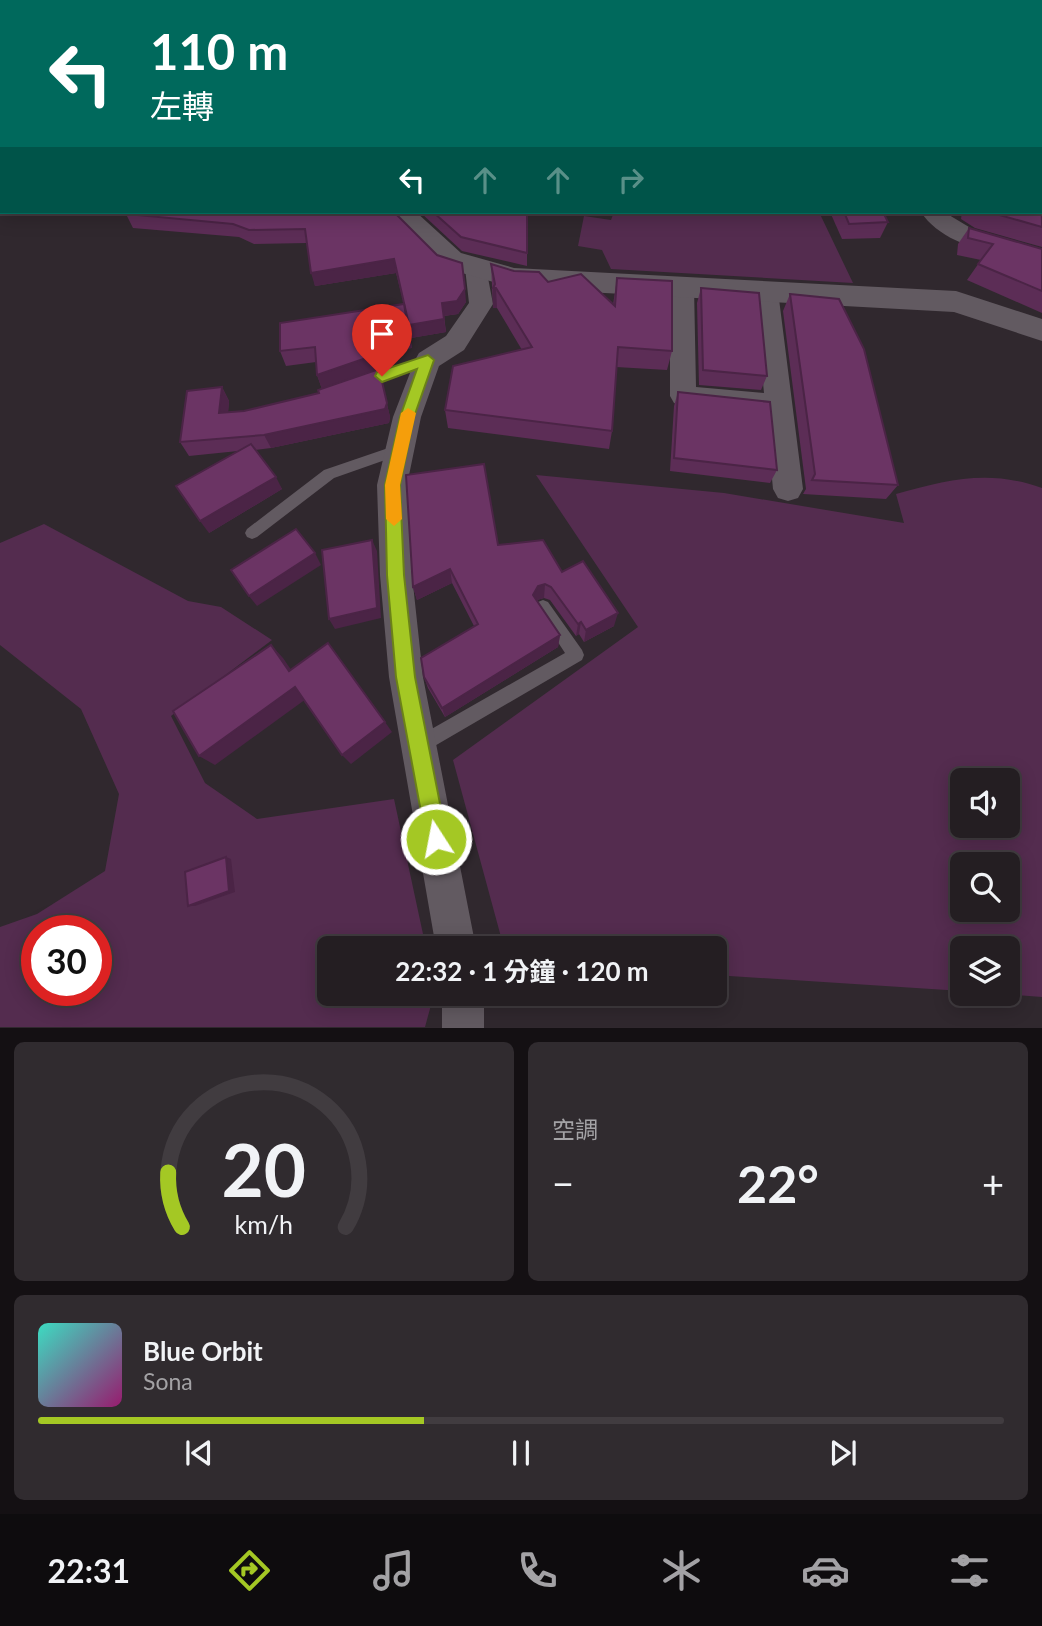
<!DOCTYPE html>
<html lang="zh-TW">
<meta charset="utf-8">
<style>
body{margin:0;font-family:Lato,"Noto Sans TC",sans-serif;background:#302b2f;color:#f1f3f6;height:100vh;display:flex;flex-direction:column;font-size:26px;white-space:nowrap}
*{box-sizing:border-box;margin:0}
p{font-size:23px;color:#a3a2a5}
.icon{flex:none;width:38px;height:38px;fill:none;stroke:currentColor;stroke-width:2;stroke-linecap:round;stroke-linejoin:round}
.map{position:relative;height:1028px;overflow:hidden}
.panel{display:flex;flex-direction:column;gap:14px;padding:14px;background:#141013;flex:1}
.panel>*{flex:none}
.top-card{position:absolute;left:0px;top:0px;width:1043px;height:214px;box-shadow:0 4px 18px #0003,0 0 0 2px #413c40;background:#00695c;color:#fff;overflow:hidden}
.tools{position:absolute;left:950px;top:768px;display:grid;gap:14px}
.tools a{display:grid;place-items:center;width:70px;height:70px;border-radius:10px;background:#241e22;box-shadow:0 4px 18px #0003,0 0 0 2px #413c40;font-size:35px}
.speed{position:absolute;left:21px;top:915px;display:flex;gap:14px;font-size:35px;font-weight:700;text-align:center}
.speed>*{display:grid;place-content:center;width:91px;height:91px;border-radius:50%;background:#241e22;box-shadow:0 4px 18px #0003,0 0 0 2px #413c40;line-height:1}
.speed .limit{border:10px solid #d22;background:#fff;color:#111}
.pin{position:absolute;display:grid;place-items:center;width:60px;height:60px;color:#fff;margin:-72px -30px;border-radius:50% 50% 50% 0;rotate:-45deg;box-shadow:0 0 7px #0007}
.pin .icon{rotate:45deg}
.me{position:absolute;width:77px;margin:-38px;rotate:349deg;stroke-linejoin:round;filter:drop-shadow(0 0 5px #0008)}
.turn{display:flex;align-items:center;gap:24px;height:147px;padding:0 35px;font-size:32px}
.turn .icon{width:91px;height:91px;stroke-width:2.5}
.turn b{display:block;font-size:49px;line-height:60px}
.lanes{display:flex;align-items:center;height:66px;padding:0 35px;background:#0003;justify-content:center;gap:35px;direction:ltr}
.lanes .off{opacity:.35}
.big{font-size:52px;font-weight:700;line-height:1.1}
.panel .widget{flex:1;display:flex;flex-direction:column;justify-content:center;gap:10px;min-width:0;padding:0 24px;border-radius:10px;background:#302b2f}
.panel .dial{align-items:center;gap:0}
.dial svg{height:182px;overflow:visible;fill:none;stroke:#413c40;stroke-width:7;stroke-linecap:round;text-anchor:middle}
.dial text{fill:#f1f3f6;stroke:none}
.song{display:flex;align-items:center;gap:21px}
.cover{width:84px;height:84px;border-radius:10px;background:linear-gradient(135deg,hsl(170 70% 55%),hsl(320 70% 35%))}
.played{height:7px;border-radius:4px;background:linear-gradient(90deg,#a4c824 40%,#413c40 40%)}
.keys{display:flex;justify-content:space-around;direction:ltr}
.heat{display:flex;justify-content:space-between;align-items:center;font-size:38px;direction:ltr}
.panel .tiles{flex:1;display:grid;gap:14px;grid-template-columns:1fr 1fr}
.widget:last-child{grid-column:span 2}
.trip{position:absolute;left:317px;top:936px;width:410px;height:70px;border-radius:10px;background:#241e22;box-shadow:0 4px 18px #0003,0 0 0 2px #413c40;font-weight:700;line-height:70px;text-align:center}
.tabs{display:flex;height:112px;justify-content:space-around;align-items:center;background:#0e0c0e;color:#a3a2a5}
.tabs .icon{width:49px;height:49px}
.tabs .on{color:#a4c824}
.tabs b{font-size:32px;color:#f1f3f6}
.map>svg:first-child{display:block}
.green{fill:#542c4f;fill-rule:evenodd}
.lines{fill:none;stroke-linecap:round;stroke-linejoin:round}
.service{fill:#625a61;fill-rule:evenodd}
.minor{fill:#625a61;fill-rule:evenodd}
.tertiary{fill:#625a61;fill-rule:evenodd}
.wall{fill:#5c2d56}
.shaded-wall{fill:#4b2446}
.building{fill:#6b3464;stroke:#4b2446;stroke-width:2}
.route{fill:#a4c824;stroke:#6b8217;stroke-width:2}
.slow{fill:#f59e0b}
</style>
<div class="map">
<svg width="1042" height="1028" viewBox="0 0 1042 1028">
<rect width="100%" height="100%" fill="#30282e"/>
<g class="green">
<polygon points="248,0 881,0 892,2 251,2"/>
<polygon points="614,212 819,212 853,283 611,269 602,250 578,246 584,216 611,220"/>
<path d="M536 475 724 493 904 523 896 494C948 480 988 469 1042 488V997L1001 994H1008V948H962V991L714 975V948H504L453 760 638 627ZM962 780H1008V826H962ZM962 864H1008V910H962Z"/>
<path d="M44 524 188 601 221 607 272 640 171 716 205 783 257 819 394 799 426 948H329V994H434L425 1027H0V927L37 914 105 871 119 794 81 709 0 645V543ZM37 931H96V990H37Z"/>
</g>
<g class="lines">
<g class="service">
<polygon points="428,355 434,360 432,363 363,388 357,383 359,380"/>
<polygon points="400,444 405,445 407,449 405,453 334,478 257,537 252,539 247,537 245,533 247,529 324,470"/>
<polygon points="543,600 548,602 582,650 584,655 582,660 426,751 420,753 414,751 412,745 414,739 565,653 535,607 538,602"/>
</g>
<g class="minor">
<rect x="0" y="21" width="2" height="10"/>
<path d="M921 212H944L974 230 1042 250V266C1004 255 944 248 921 212Z"/>
<polygon points="477,260 485,262 493,304 464,350 439,366 421,417 407,485 412,575 423,677 476,948 436,948 389,677 380,575 377,485 393,417 415,360 419,353 446,336 469,303 465,268 469,262"/>
<polygon points="682,279 690,281 694,287 696,387 764,393 754,291 757,285 775,285 778,291 803,489 798,498 788,501 778,498 773,489 766,414 683,406 674,403 670,396 670,287 674,281"/>
<rect x="442" y="994" width="42" height="34"/>
</g>
<g class="tertiary">
<polygon points="217,0 239,0 240,2 218,2"/>
<polygon points="387,212 416,212 461,253 514,268 956,291 1042,319 1042,341 954,312 514,288 441,267"/>
</g>
</g>
<g class="wall">
<polygon points="1042,158 1042,247 975,228 961,219 962,212 1041,212"/>
<polygon points="394,212 466,302 458,314 444,316 446,332 411,338 404,305 412,348 375,353 390,417 389,423 271,448 255,450 282,489 209,533 238,451 189,456 180,442 222,387 229,401 228,412 244,411 319,393 322,389 317,375 316,362 286,366 280,351 404,304 396,273 315,286 307,243 254,244 239,237 133,228 126,214"/>
<polygon points="420,212 527,212 527,266 462,251"/>
<polygon points="830,212 883,212 888,222 880,238 842,239"/>
<polygon points="969,228 1042,249 1042,313 967,280 981,260 957,255 958,244"/>
<polygon points="491,264 548,282 613,305 617,278 672,351 667,370 616,367 612,431 609,449 448,428 445,410 522,350 497,308 493,308"/>
<polygon points="701,288 767,376 761,390 699,385 697,303"/>
<polygon points="790,294 898,485 886,499 803,494 806,489 783,311"/>
<polygon points="678,392 777,470 770,483 670,471 674,406"/>
<polygon points="498,545 562,572 614,626 584,642 579,634 576,636 550,600 544,598 537,600 560,635 558,647 445,717 428,688 424,677 474,626 452,583 417,600 413,587"/>
</g>
<g class="shaded-wall">
<polygon points="394,259 396,273 315,286 311,273"/>
<polygon points="493,288 496,288 497,308 493,308"/>
<polygon points="465,289 466,302 458,314 443,316 442,303"/>
<polygon points="404,304 412,348 375,353 379,369 322,389 317,375 372,339"/>
<polygon points="444,319 446,332 411,338 409,325"/>
<polygon points="379,369 390,417 389,423 271,448 264,435"/>
<polygon points="222,387 229,401 227,427 219,413"/>
<polygon points="276,477 282,489 209,533 200,521"/>
<polygon points="372,540 377,551 381,618 335,629 329,619"/>
<polygon points="315,553 321,565 257,606 249,596"/>
<polygon points="450,569 452,583 417,600 413,587"/>
<polygon points="545,584 544,598 537,600 533,608 533,595 538,586"/>
<polygon points="618,613 614,626 584,642 586,630"/>
<polygon points="581,622 579,634 576,636 578,624"/>
<polygon points="560,635 558,647 445,717 442,708"/>
<polygon points="271,645 283,658 300,683 289,671"/>
<polygon points="295,687 306,699 215,765 199,756"/>
<polygon points="385,722 392,732 351,764 342,755"/>
<polygon points="226,857 231,859 235,892 195,906 188,906"/>
</g>
<g class="building">
<polygon points="1041,158 1042,227 989,212 1041,212"/>
<polygon points="127,212 394,212 437,255 462,263 465,289 457,301 442,303 444,319 409,325 394,259 311,273 305,229 249,230 233,224 126,214"/>
<polygon points="433,212 527,212 527,253 461,237"/>
<polygon points="844,212 883,212 888,222 849,224"/>
<polygon points="969,228 1042,249 1042,291 978,264 993,244 968,238"/>
<polygon points="491,264 514,271 539,272 548,282 581,274 615,306 617,278 672,281 672,351 618,347 612,431 445,410 453,366 532,347 496,288 493,288 495,284"/>
<polygon points="701,288 759,293 767,376 703,370"/>
<polygon points="790,294 839,299 864,349 898,485 812,480 815,474"/>
<polygon points="404,304 409,333 372,339 375,355 317,375 315,347 280,351 280,323"/>
<polygon points="379,369 387,403 385,409 264,435 180,442 187,391 222,387 219,413 244,411 319,393 318,390"/>
<polygon points="678,392 770,402 777,470 674,458"/>
<polygon points="251,444 276,477 200,521 176,486"/>
<polygon points="484,464 498,545 543,540 562,572 583,561 618,613 586,630 581,622 578,624 551,587 545,584 538,586 533,595 560,635 442,708 424,677 421,658 478,624 450,569 413,587 406,475"/>
<polygon points="296,529 315,553 249,596 231,570"/>
<polygon points="372,540 377,608 329,619 322,550"/>
<polygon points="328,643 385,722 342,755 295,687 199,756 173,711 271,645 289,671"/>
<polygon points="226,857 229,891 188,906 185,872"/>
</g>
<polygon class="route" points="428,355 434,360 414,417 400,485 404,575 415,677 447,839 444,847 436,850 429,847 426,839 396,677 387,575 385,485 400,417 417,369 382,382 375,376 377,372"/>
<polygon class="slow" points="408,408 416,413 400,485 402,519 394,526 386,519 385,485 401,413"/>
</svg>
<div class="tools">
<a><svg class="icon" aria-label="sound" viewBox="0 0 24 24"><path d="M4 9h4l5-4v14l-5-4H4zM17 9q2 3 0 6"/></svg></a>
<a><svg class="icon" aria-label="search" viewBox="0 0 24 24"><circle cx="10" cy="10" r="6"/><path d="M15 15l6 6"/></svg></a>
<a><svg class="icon" aria-label="layers" viewBox="0 0 24 24"><path d="M12 4l9 5-9 5-9-5zM3 14l9 5 9-5"/></svg></a>
</div>
<div class="speed"><div class="limit">30</div></div>
<div class="pin" style="left:382px;top:376px;background:#d93025"><svg class="icon" aria-label="arrive" viewBox="0 0 24 24"><path d="M6 21V4h12l-3 4 3 4H6"/></svg></div>
<svg class="me" style="left:436px;top:839px" viewBox="-20 -20 40 40"><circle r="17" fill="#a4c824" stroke="#fff" stroke-width="3"/><path d="M0-11L8 9 0 5-8 9z" fill="#fff"/></svg>
<div class="trip">22:32 · 1 分鐘 · 120 m</div>
<div class="top-card">
<div class="turn"><svg class="icon" aria-label="left" viewBox="0 0 24 24"><path d="M17 20v-9H6M10 6l-5 5 5 5"/></svg><div><b>110 m</b>左轉</div></div>
<div class="lanes"><svg class="icon" aria-label="left" viewBox="0 0 24 24"><path d="M17 20v-9H6M10 6l-5 5 5 5"/></svg><svg class="icon off" aria-label="ahead" viewBox="0 0 24 24"><path d="M12 20V5M6 11l6-6 6 6"/></svg><svg class="icon off" aria-label="ahead" viewBox="0 0 24 24"><path d="M12 20V5M6 11l6-6 6 6"/></svg><svg class="icon off" aria-label="right" viewBox="0 0 24 24"><path d="M7 20v-9h11M14 6l5 5-5 5"/></svg></div>
</div>
</div>
<section class="panel">
<div class="tiles">
<div class="widget dial"><svg viewBox="0 0 100 80">
<path d="M14 69A42 42 0 1 1 86 69"/>
<path d="M14 69A42 42 0 0 1 8 45" stroke="#a4c824"/>
<text x="50" y="56" font-size="32" font-weight="700">20</text>
<text x="50" y="72" font-size="11">km/h</text>
</svg></div>
<div class="widget"><p>空調</p>
<div class="heat"><a>−</a><b class="big">22°</b><a>+</a></div>
</div>
<div class="widget">
<div class="song"><i class="cover"></i><div><b>Blue Orbit</b><p>Sona</p></div></div>
<div class="played"></div>
<div class="keys"><svg class="icon" aria-label="previous" viewBox="0 0 24 24"><path d="M18 5L8 12l10 7zM5 5v14"/></svg><svg class="icon" aria-label="pause" viewBox="0 0 24 24"><path d="M8 5v14M16 5v14"/></svg><svg class="icon" aria-label="next" viewBox="0 0 24 24"><path d="M6 5l10 7-10 7zM19 5v14"/></svg></div>
</div>
</div>
</section>
<nav class="tabs">
<b>22:31</b>
<svg class="icon on" aria-label="directions" viewBox="0 0 24 24"><path d="M12 3l9 9-9 9-9-9zM9 14v-3h6M13 9l2 2-2 2"/></svg>
<svg class="icon" aria-label="music" viewBox="0 0 24 24"><path d="M9 18V5l10-2v13"/><circle cx="6" cy="18" r="3"/><circle cx="16" cy="16" r="3"/></svg>
<svg class="icon" aria-label="phone" viewBox="0 0 24 24"><path d="M5 4h4l2 5-3 2q2 4 5 5l2-3 5 2v4C11 20 4 13 5 4z"/></svg>
<svg class="icon" aria-label="climate" viewBox="0 0 24 24"><path d="M12 3v18M4 7l16 10M4 17L20 7"/></svg>
<svg class="icon" aria-label="car" viewBox="0 0 24 24"><path d="M5 17H2v-5l4-1 3-4h7l3 4 3 1v5h-3M9 17h6M6 11h13"/><circle cx="7" cy="17" r="2"/><circle cx="17" cy="17" r="2"/></svg>
<svg class="icon" aria-label="filters" viewBox="0 0 24 24"><path d="M4 7h16M4 17h16"/><circle cx="9" cy="7" r="2"/><circle cx="15" cy="17" r="2"/></svg>
</nav>
